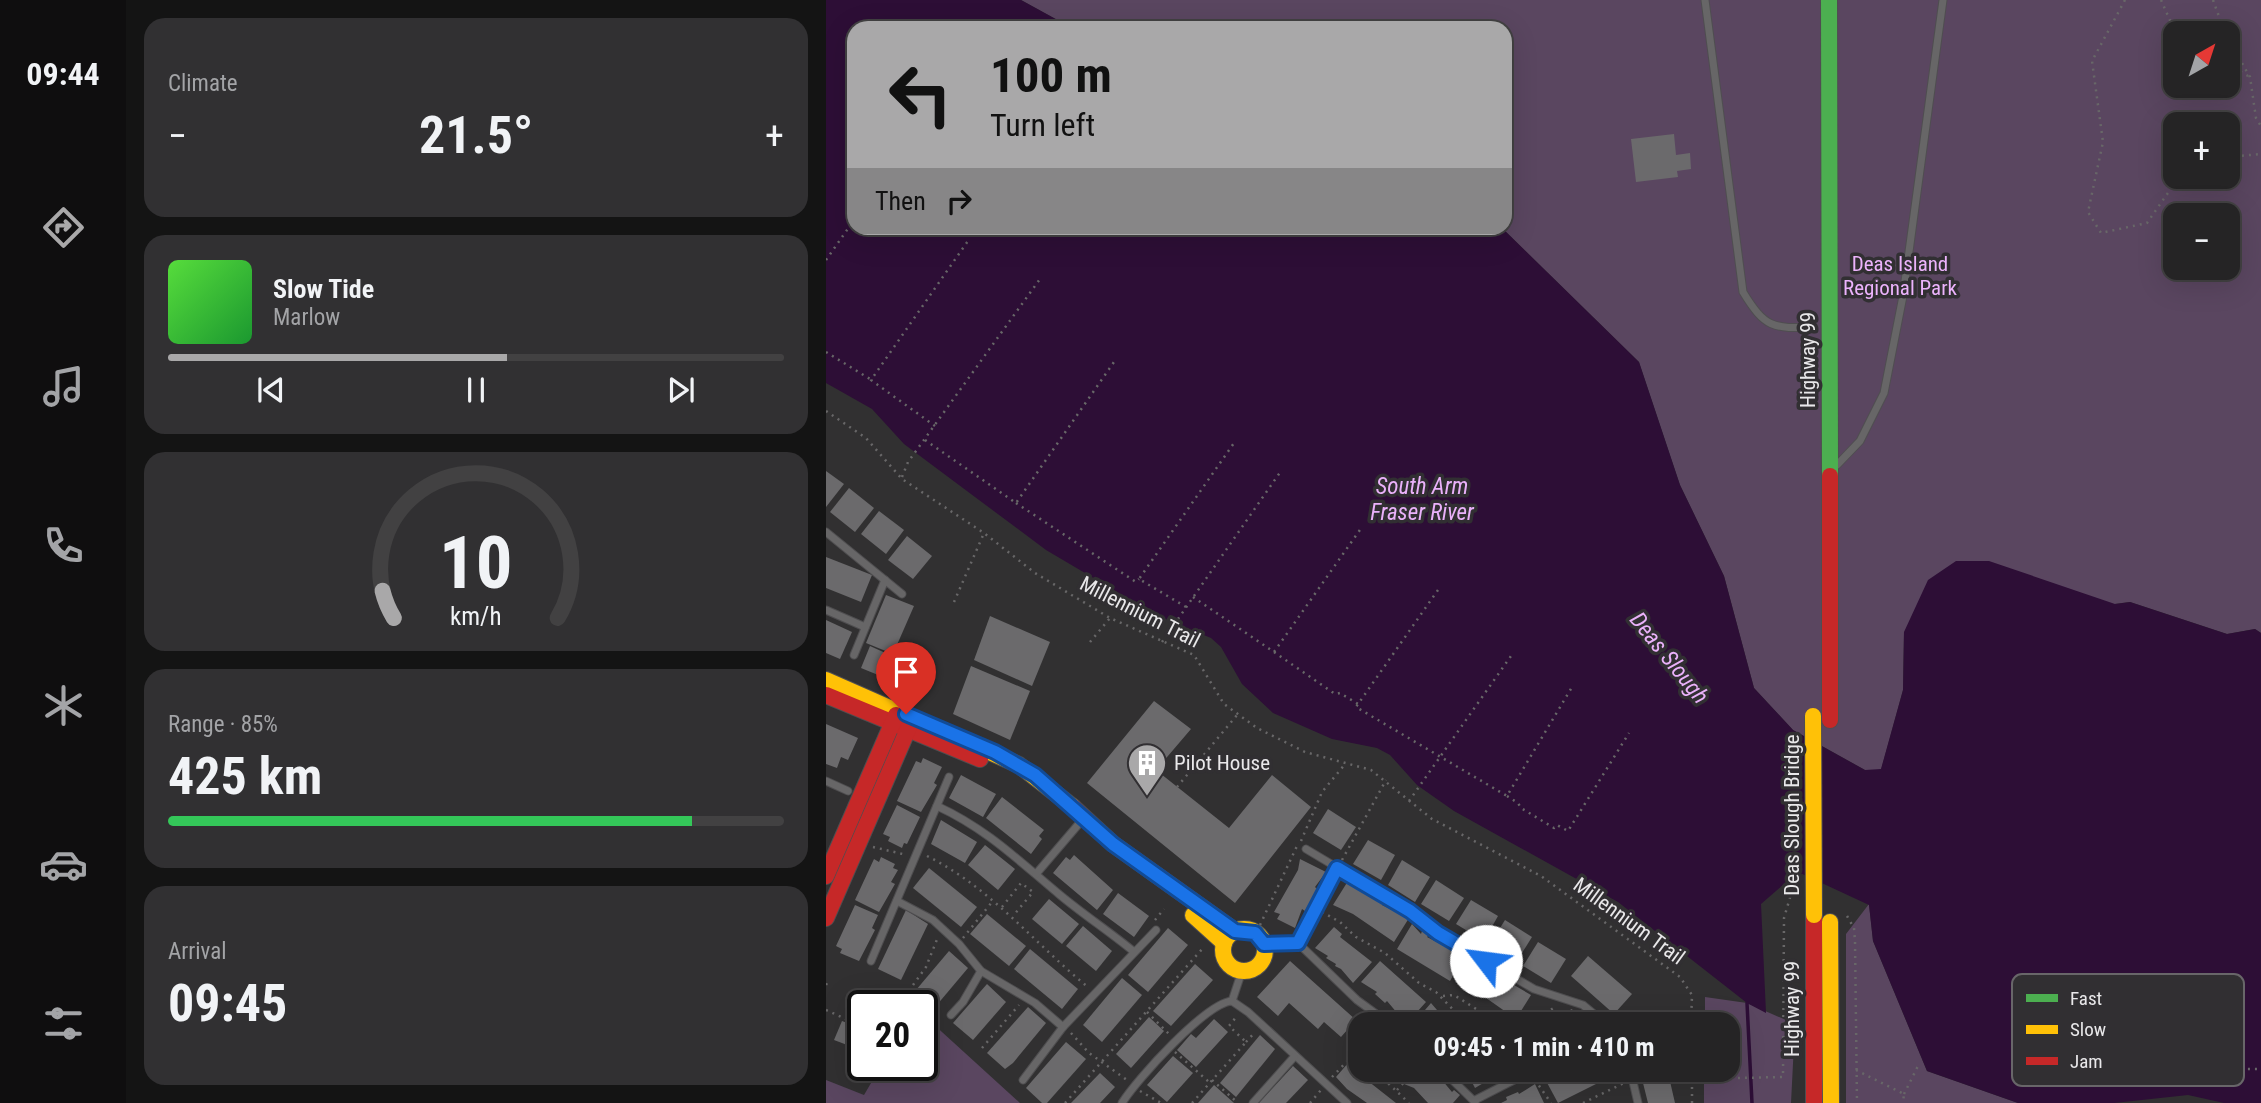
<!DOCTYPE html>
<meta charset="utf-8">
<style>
body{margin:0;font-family:"Roboto Condensed",sans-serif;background:#313032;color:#f1f3f6;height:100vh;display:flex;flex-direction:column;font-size:26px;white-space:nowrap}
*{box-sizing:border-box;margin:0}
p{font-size:23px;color:#a3a4a7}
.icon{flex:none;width:38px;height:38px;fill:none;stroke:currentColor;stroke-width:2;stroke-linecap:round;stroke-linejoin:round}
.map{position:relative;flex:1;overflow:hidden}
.sheet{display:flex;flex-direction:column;gap:18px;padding:18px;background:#141414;width:700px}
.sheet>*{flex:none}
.hud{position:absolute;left:21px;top:21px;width:665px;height:214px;border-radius:21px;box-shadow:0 7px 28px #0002,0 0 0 2px #424142;background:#a9a8a9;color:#111;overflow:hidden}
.needle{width:46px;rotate:39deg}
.controls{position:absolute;left:1337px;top:21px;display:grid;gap:14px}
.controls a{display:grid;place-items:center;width:77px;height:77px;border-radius:14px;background:#252425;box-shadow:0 7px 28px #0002,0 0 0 2px #424142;font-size:35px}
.speed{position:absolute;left:21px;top:990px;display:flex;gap:14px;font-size:35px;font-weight:700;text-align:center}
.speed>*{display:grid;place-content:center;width:91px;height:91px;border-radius:50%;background:#252425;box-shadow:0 7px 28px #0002,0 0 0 2px #424142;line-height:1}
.speed .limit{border:4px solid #111;border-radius:10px;background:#fff;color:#111}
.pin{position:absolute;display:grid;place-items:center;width:60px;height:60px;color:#fff;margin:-72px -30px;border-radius:50% 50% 50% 0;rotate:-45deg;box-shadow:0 0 7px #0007}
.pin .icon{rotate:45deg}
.me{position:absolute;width:77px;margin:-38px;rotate:300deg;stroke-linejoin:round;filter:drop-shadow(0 0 5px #0008)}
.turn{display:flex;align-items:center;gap:24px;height:147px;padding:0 28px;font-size:32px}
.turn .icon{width:91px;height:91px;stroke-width:2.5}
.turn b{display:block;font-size:49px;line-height:60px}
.then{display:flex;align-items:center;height:66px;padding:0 28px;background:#0003;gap:14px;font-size:26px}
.big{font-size:52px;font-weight:700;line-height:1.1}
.sheet .card{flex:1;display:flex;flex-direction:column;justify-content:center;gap:10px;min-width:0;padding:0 24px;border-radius:21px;background:#313032}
.sheet .dial{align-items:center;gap:0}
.dial svg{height:182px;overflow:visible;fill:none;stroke:#424142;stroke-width:7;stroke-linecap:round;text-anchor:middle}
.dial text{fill:#f1f3f6;stroke:none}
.song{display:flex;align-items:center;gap:21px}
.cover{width:84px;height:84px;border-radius:10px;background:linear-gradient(135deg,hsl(110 70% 55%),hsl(130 70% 35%))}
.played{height:7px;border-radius:4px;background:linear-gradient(90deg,#a9a8a9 55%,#424142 55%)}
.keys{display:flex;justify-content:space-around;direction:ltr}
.heat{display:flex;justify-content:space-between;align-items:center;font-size:38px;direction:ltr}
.charge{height:10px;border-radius:5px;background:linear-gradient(90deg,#34c759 85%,#424142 0)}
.trip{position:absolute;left:522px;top:1012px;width:392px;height:70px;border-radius:21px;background:#252425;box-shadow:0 7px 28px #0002,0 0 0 2px #424142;font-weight:700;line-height:70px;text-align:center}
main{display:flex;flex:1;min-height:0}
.tab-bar{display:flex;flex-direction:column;width:126px;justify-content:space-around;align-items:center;background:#0f0e0f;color:#a3a4a7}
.tab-bar .icon{width:49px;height:49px}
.tab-bar .selected{color:#a9a8a9}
.tab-bar b{font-size:32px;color:#f1f3f6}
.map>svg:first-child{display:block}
.green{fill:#5a4660;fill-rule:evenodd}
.water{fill:#2d0e36}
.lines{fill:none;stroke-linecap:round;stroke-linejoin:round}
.stream{stroke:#2d0e36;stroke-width:3.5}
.building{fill:#6b6a6c}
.lane-casing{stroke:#4f4e50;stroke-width:9}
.fast-casing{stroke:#4f4e50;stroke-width:18}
.slow-casing{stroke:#4f4e50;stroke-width:18}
.jam-casing{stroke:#4f4e50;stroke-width:18}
.path{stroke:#686768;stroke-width:2.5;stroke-dasharray:2 5;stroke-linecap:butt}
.lane{stroke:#676667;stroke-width:7}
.fast{stroke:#4caf50;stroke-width:16}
.slow{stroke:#ffc107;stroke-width:16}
.jam{stroke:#c62828;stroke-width:16}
.slow-bridge-casing{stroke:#4f4e50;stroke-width:18;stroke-linecap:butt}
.slow-bridge{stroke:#ffc107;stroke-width:16}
.route-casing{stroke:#114b97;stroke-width:18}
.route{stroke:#1a73e8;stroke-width:12}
.labels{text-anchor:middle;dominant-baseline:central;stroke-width:7;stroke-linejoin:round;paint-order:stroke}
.park-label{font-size:21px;fill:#ecb3fc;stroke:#312f32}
.street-label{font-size:21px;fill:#e9e8ea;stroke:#312f32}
.poi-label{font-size:21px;fill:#e9e8ea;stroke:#312f32;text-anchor:start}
.water-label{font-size:23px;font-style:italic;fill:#eab1fa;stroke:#312f32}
.key{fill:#312f32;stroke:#686669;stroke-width:2}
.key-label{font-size:19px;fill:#e9e8ea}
</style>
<main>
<nav class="tab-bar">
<b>09:44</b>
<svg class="icon selected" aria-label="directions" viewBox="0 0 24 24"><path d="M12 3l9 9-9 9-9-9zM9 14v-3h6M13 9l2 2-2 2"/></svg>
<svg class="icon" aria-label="music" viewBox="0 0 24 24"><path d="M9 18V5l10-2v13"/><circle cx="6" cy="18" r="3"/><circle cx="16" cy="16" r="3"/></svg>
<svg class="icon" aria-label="phone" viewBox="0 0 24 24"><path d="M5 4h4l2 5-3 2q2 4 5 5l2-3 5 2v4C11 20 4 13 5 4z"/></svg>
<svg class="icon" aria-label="climate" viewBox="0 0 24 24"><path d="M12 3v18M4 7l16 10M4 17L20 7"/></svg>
<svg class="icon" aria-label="car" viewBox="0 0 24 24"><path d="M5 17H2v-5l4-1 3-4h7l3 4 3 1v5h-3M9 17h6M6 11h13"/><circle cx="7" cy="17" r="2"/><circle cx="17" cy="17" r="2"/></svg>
<svg class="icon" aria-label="filters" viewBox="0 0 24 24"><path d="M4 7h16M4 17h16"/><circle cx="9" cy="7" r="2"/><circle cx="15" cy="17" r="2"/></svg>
</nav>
<section class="sheet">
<div class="card"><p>Climate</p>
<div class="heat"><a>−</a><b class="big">21.5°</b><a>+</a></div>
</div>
<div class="card">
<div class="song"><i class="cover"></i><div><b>Slow Tide</b><p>Marlow</p></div></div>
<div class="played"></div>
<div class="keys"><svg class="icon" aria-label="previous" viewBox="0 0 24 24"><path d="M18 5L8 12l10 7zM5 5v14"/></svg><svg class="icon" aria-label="pause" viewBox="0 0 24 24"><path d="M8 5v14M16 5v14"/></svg><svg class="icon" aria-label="next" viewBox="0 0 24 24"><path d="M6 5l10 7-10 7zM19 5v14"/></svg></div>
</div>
<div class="card dial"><svg viewBox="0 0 100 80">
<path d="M14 69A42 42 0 1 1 86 69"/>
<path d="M14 69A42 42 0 0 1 9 57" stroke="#a9a8a9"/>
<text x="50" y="56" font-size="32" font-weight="700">10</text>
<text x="50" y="72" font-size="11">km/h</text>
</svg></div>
<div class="card"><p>Range · 85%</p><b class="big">425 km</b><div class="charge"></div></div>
<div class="card"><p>Arrival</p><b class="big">09:45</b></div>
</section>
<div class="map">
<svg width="1435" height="1103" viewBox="0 0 1435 1103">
<rect width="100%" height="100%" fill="#313031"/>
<g class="green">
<path d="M195 0H1435V633L1429 629 1401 634 1304 602 1078 632 1077 690 1055 770H1039L967 730 928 688 898 576 854 485 813 362 676 228H679V28H246ZM1349 33H1402V86H1349ZM1349 124H1402V177H1349ZM1349 215H1402V268H1349Z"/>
<polygon points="1043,904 1047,941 1101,1071 1192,1103 1020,1103 1020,934"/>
<polygon points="879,997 921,1003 969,1024 965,1103 878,1103 878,1069 901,1069 901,1024 879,1024"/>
<polygon points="105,1022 194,1103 0,1103 0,1080 38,1095 55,1066 96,1066 96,1032"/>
</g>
<polygon class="water" points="0,0 195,0 246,28 28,28 28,228 676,228 813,362 854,485 898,576 928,688 967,730 1039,770 1055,769 1077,690 1078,632 1102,580 1130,561 1163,561 1289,604 1304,602 1401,634 1429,629 1435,633 1435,1103 1398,1103 1362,1095 1288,1103 1192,1103 1101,1071 1047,941 1043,905 972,872 935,904 940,1013 921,1003 792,902 628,811 591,785 564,755 551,748 506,739 447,713 416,684 395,647 385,638 332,616 220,550 78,444 46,409 0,383"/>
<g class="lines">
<polyline class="stream" points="921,1003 926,1103"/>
</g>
<g class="building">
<polygon points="848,134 850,155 864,153 865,169 851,171 852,177 810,182 805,139"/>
<polygon points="0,471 18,484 0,507"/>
<polygon points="23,488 48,508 29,532 4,512"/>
<polygon points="53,511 78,530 60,554 35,534"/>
<polygon points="81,536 106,556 87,579 62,560"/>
<polygon points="0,557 46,575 35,602 0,588"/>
<polygon points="60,595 88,606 67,654 40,643"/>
<polygon points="164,616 224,642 206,686 148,660"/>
<polygon points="0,620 26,632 14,659 0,653"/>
<polygon points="44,646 66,656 57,677 35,668"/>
<polygon points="145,666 204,691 184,740 127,714"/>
<polygon points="328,701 365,729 330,770 403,828 446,775 485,807 409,903 261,783"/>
<polygon points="0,724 32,738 22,760 15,757 11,768 0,764"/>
<polygon points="97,758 116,767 108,783 111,785 95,812 71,801 90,761 95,763"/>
<polygon points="135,775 170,794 157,817 123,798"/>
<polygon points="176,797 218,830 213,836 216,839 205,854 160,818"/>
<polygon points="71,805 94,817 81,844 78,843 76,848 62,841 64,837 57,834"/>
<polygon points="502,809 530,827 515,850 487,833"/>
<polygon points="115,820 151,842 139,863 105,844"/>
<polygon points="542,840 569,855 555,880 527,864"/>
<polygon points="159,845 189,869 172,890 142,865"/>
<polygon points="248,855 287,890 271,910 227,873 240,857 244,860"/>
<polygon points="55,857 69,864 67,868 72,870 65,882 69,884 53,912 29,900 48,859 53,862"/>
<polygon points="474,859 500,872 489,887 491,889 479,911 476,909 469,928 451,919 454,914 448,912 472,870"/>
<polygon points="576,860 604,877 589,902 562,885"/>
<polygon points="103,868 151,907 135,927 87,888"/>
<polygon points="610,880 638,898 623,921 595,904"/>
<polygon points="522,881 545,898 546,896 558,903 556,905 583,918 568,942 527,914 507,905"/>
<polygon points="292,893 323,916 308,937 277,914"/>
<polygon points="223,899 253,924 236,944 206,919"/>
<polygon points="645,900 672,916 658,941 630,924"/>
<polygon points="29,905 52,915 46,928 49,930 33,961 14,953 16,949 10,946"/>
<polygon points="80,910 102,924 75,980 52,969"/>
<polygon points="161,914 200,946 183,966 144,934"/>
<polygon points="679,920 706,937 691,961 664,944"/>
<polygon points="586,924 595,934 596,931 603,935 601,937 638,956 624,981 571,949"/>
<polygon points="257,926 286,951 270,971 240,946"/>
<polygon points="508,927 516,934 514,937 546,962 527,983 515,969 509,966 510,964 500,958 502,956 489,948"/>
<polygon points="342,928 362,945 322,992 302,975"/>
<polygon points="712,942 740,959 725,983 697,966"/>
<polygon points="204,949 252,989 236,1009 188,969"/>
<polygon points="123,951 142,968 110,1006 90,990"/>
<polygon points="762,956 806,994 788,1014 745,976"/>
<polygon points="644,958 687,987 688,985 705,995 690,1019 653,993 629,982"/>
<polygon points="464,961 530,1020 515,1037 498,1022 492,1029 463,1003 452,1016 431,997"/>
<polygon points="554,961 600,1002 581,1023 575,1017 577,1015 572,1014 561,1001 559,1003 549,994 551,992 535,982"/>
<polygon points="369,964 387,980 345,1026 327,1011"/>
<polygon points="296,978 316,995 276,1042 257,1025"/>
<polygon points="161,984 180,1002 147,1040 127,1023"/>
<polygon points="605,1003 617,1017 619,1015 629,1024 587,1024"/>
<polygon points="202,1007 220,1023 187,1063 179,1069 161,1053"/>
<polygon points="746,1009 753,1024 720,1024 726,1019"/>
<polygon points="830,1016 831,1024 804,1024 803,1021"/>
<polygon points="323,1017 338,1031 305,1068 290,1054"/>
<polygon points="388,1019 402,1032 370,1067 351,1050 365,1034 370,1038"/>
<polygon points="16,1021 37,1029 37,1051 8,1040"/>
<polygon points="434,1035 449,1049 410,1097 394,1083"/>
<polygon points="240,1042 260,1059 221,1103 216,1103 200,1088"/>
<polygon points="347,1056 367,1073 341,1102 321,1085"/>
<polygon points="523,1062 542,1081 570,1103 541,1103 521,1089 510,1077"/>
<polygon points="467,1066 482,1080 460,1103 433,1103"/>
<polygon points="591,1069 601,1069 609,1077 611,1074 626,1092 628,1090 634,1095 627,1103 602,1103 588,1088 578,1084"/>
<polygon points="639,1069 681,1069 649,1088"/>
<polygon points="744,1069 794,1069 796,1071 732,1103 719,1079"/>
<polygon points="814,1069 841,1069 842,1072 815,1078"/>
<polygon points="274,1073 289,1087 274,1103 245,1103"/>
<polygon points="843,1077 849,1103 822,1103 817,1083"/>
<polygon points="709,1084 718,1103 675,1103 681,1100 680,1097 692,1092 693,1094"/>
<polygon points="388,1085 408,1103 372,1103"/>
</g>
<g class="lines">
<g class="lane-casing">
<g id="lane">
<path d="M879 0 917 292C939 328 947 329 988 327"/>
<polyline points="1011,465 1034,441 1058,393 1077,296 1117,0"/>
<polyline points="0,532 76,594"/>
<polyline points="0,610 39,627"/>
<polyline points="28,655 59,580"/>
<polyline points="0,781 22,791"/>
<path d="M111 806C161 829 193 861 234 895 258 915 284 932 307 951"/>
<polyline points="480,849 584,911 612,933 708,989 757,1005 780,1024"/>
<polyline points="210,874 257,819"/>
<polyline points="71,901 107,920 133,944 155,971 209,1003 237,1027"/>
<polyline points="472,943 531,1000 564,1024"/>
<polyline points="438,944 472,943 511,868"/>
<polyline points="45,961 123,777"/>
<polyline points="406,1001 416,971"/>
<polyline points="125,1015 137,1002 155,971"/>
<polyline points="615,1069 649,1102"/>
<polyline points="804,1069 812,1103"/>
<polyline points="197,1080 237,1027 330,930"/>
<polyline points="649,1100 696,1076"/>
<path d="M296 1103C311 1079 380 1003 406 1001L422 1012 521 1103"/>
<polyline points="427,1103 468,1057"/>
</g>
</g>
<g class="fast-casing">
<polyline id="fast" points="1003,0 1004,476"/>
</g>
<g class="slow-casing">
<g id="slow">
<polyline points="0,680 193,765 247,807"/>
<polyline points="367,915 398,943"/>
<polyline points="1004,922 1005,1103"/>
<circle cx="418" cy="950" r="21"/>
</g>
</g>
<g class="jam-casing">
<g id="jam">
<polyline points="1004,476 1004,720"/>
<polyline points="0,695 154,759"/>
<polyline points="247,807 287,844 409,931"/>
<polyline points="0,876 70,715"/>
<polyline points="988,915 988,1103"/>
<polyline points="0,918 86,720"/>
</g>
</g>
<g class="path">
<polyline points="1299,0 1266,61 1277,142 1262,212 1275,233 1321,223 1344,190 1357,177"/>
<polyline points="1335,0 1347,27 1355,33"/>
<polyline points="1387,0 1399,33"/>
<polyline points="1402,39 1424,77 1430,118 1435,126"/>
<polyline points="1402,65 1424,77"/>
<polyline points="1402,157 1435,154"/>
<polyline points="0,260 28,220"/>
<polyline points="0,352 44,379"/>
<polyline points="0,411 40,438 76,479 158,533 209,573 284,618 368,655 398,704 431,728 479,752 545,770 606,819 715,876 854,977 866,995 865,1024"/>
<polyline points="109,426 45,380 144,238"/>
<polyline points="99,440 190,503 288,362"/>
<polyline points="76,477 82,462 214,279"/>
<polyline points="190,503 310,582 313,579"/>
<polyline points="612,590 530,707 681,796 746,687"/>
<polyline points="367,597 448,652 536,527"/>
<polyline points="128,602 158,533"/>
<polyline points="360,607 313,579 408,443"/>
<polyline points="264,642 284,618"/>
<polyline points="336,642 455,471"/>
<polyline points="448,652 509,694 514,693 532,704"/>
<polyline points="351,787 411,715"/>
<polyline points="681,796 692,803 695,808 728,828 731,825 742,831 803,733"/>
<polyline points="583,801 685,656"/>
<polyline points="475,841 496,792 520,763"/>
<polyline points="47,847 81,855"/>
<path d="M101 856C164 887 209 944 263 988"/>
<polyline points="516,860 560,780"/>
<polyline points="176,907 195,883 207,892 187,916"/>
<polyline points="496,912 514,922 530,937 559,953 593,983 610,992 641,1024"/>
<polyline points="1021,916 1028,928 1029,941 1031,1103"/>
<polyline points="329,920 338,909"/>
<polyline points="434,925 471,846"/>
<polyline points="137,938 166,902"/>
<polyline points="0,985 1,983"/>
<polyline points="87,985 100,967 112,937"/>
<polyline points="617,996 628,995 674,1024"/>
<polyline points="1399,1008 1415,1069 1435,1069"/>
<polyline points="0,1010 22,1020 33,997"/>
<polyline points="321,1012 343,1034"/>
<polyline points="701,1024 731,1006"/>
<polyline points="245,1033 263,1053 301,1080"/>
<polyline points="420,1042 429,1032"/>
<polyline points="156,1048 193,1005"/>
<polyline points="349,1052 383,1082"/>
<polyline points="39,1066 35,1080 47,1066"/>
<polyline points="547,1069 583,1103"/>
<polyline points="866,1069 866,1079"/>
<polyline points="1030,1070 1078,1094 1077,1103"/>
<polyline points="705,1074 725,1103"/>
<polyline points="506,1077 534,1048"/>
<polyline points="386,1080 412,1103"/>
<polyline points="571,1090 590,1069"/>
<polyline points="314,1091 335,1103"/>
<polyline points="1078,1094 1092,1066"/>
<polyline points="239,1103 378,947"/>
<polyline points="366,1103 420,1042 403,1026 411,1016"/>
<polyline points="484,1103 495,1090"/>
<polyline points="757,1103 798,1083"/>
<polyline points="866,1103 866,1079 957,1077 958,918 968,884"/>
</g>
<use href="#lane" class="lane"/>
<use href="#fast" class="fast"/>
<use href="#slow" class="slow"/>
<use href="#jam" class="jam"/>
<g class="slow-bridge-casing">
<polyline id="slow-bridge" points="987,716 988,915"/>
</g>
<use href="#slow-bridge" class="slow-bridge"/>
</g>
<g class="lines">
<g class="route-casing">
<polyline id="route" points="80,714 169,752 209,775 287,844 409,931 429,933 438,944 472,943 511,868 584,911 612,933 660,961"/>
</g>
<use href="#route" class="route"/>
</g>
<defs>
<g id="building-pin" transform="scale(2.0125)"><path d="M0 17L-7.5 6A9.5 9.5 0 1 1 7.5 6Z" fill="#a9a8a9" stroke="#312f32"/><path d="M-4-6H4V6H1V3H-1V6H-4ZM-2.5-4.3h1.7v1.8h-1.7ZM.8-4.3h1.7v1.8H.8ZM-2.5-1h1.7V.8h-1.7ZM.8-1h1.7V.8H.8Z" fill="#fff"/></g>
</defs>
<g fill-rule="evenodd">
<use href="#building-pin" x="321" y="763"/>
</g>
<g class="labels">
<g class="park-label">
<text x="1074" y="264">Deas Island<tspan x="1074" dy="24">Regional Park</tspan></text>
</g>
<g class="street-label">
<text transform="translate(982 360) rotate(-90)">Highway 99</text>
<text transform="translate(314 612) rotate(27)">Millennium Trail</text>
<text transform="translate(966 815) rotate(-90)">Deas Slough Bridge</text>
<text transform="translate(803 921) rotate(36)">Millennium Trail</text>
<text transform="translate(966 1009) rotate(-90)">Highway 99</text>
</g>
<g class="poi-label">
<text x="348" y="763">Pilot House</text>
</g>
<g class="water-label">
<text x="596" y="486">South Arm<tspan x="596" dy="26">Fraser River</tspan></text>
<text transform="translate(843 658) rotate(51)">Deas Slough</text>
</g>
</g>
<rect x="1186" y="974" width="232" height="112" rx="10" class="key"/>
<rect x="1200" y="994" width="32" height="8" fill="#4caf50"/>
<rect x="1200" y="1025" width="32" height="9" fill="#ffc107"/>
<rect x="1200" y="1057" width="32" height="8" fill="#c62828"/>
<g class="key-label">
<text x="1244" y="1005">Fast</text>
<text x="1244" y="1036">Slow</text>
<text x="1244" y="1068">Jam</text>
</g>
</svg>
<div class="controls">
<a><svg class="needle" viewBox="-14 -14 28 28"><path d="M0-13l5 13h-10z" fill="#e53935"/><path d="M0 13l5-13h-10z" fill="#a3a4a7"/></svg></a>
<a>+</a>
<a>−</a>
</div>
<div class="speed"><div class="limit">20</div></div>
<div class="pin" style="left:80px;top:714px;background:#d93025"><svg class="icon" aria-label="arrive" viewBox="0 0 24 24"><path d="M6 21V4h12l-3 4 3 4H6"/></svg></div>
<svg class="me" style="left:660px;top:961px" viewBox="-20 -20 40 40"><circle r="19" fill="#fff"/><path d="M0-13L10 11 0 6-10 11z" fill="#1a73e8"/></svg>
<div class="trip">09:45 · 1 min · 410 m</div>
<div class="hud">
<div class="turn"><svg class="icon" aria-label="left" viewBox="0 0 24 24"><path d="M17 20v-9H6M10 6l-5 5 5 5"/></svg><div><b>100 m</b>Turn left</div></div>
<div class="then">Then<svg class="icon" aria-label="right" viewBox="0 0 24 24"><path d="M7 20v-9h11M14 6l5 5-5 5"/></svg></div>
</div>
</div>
</main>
